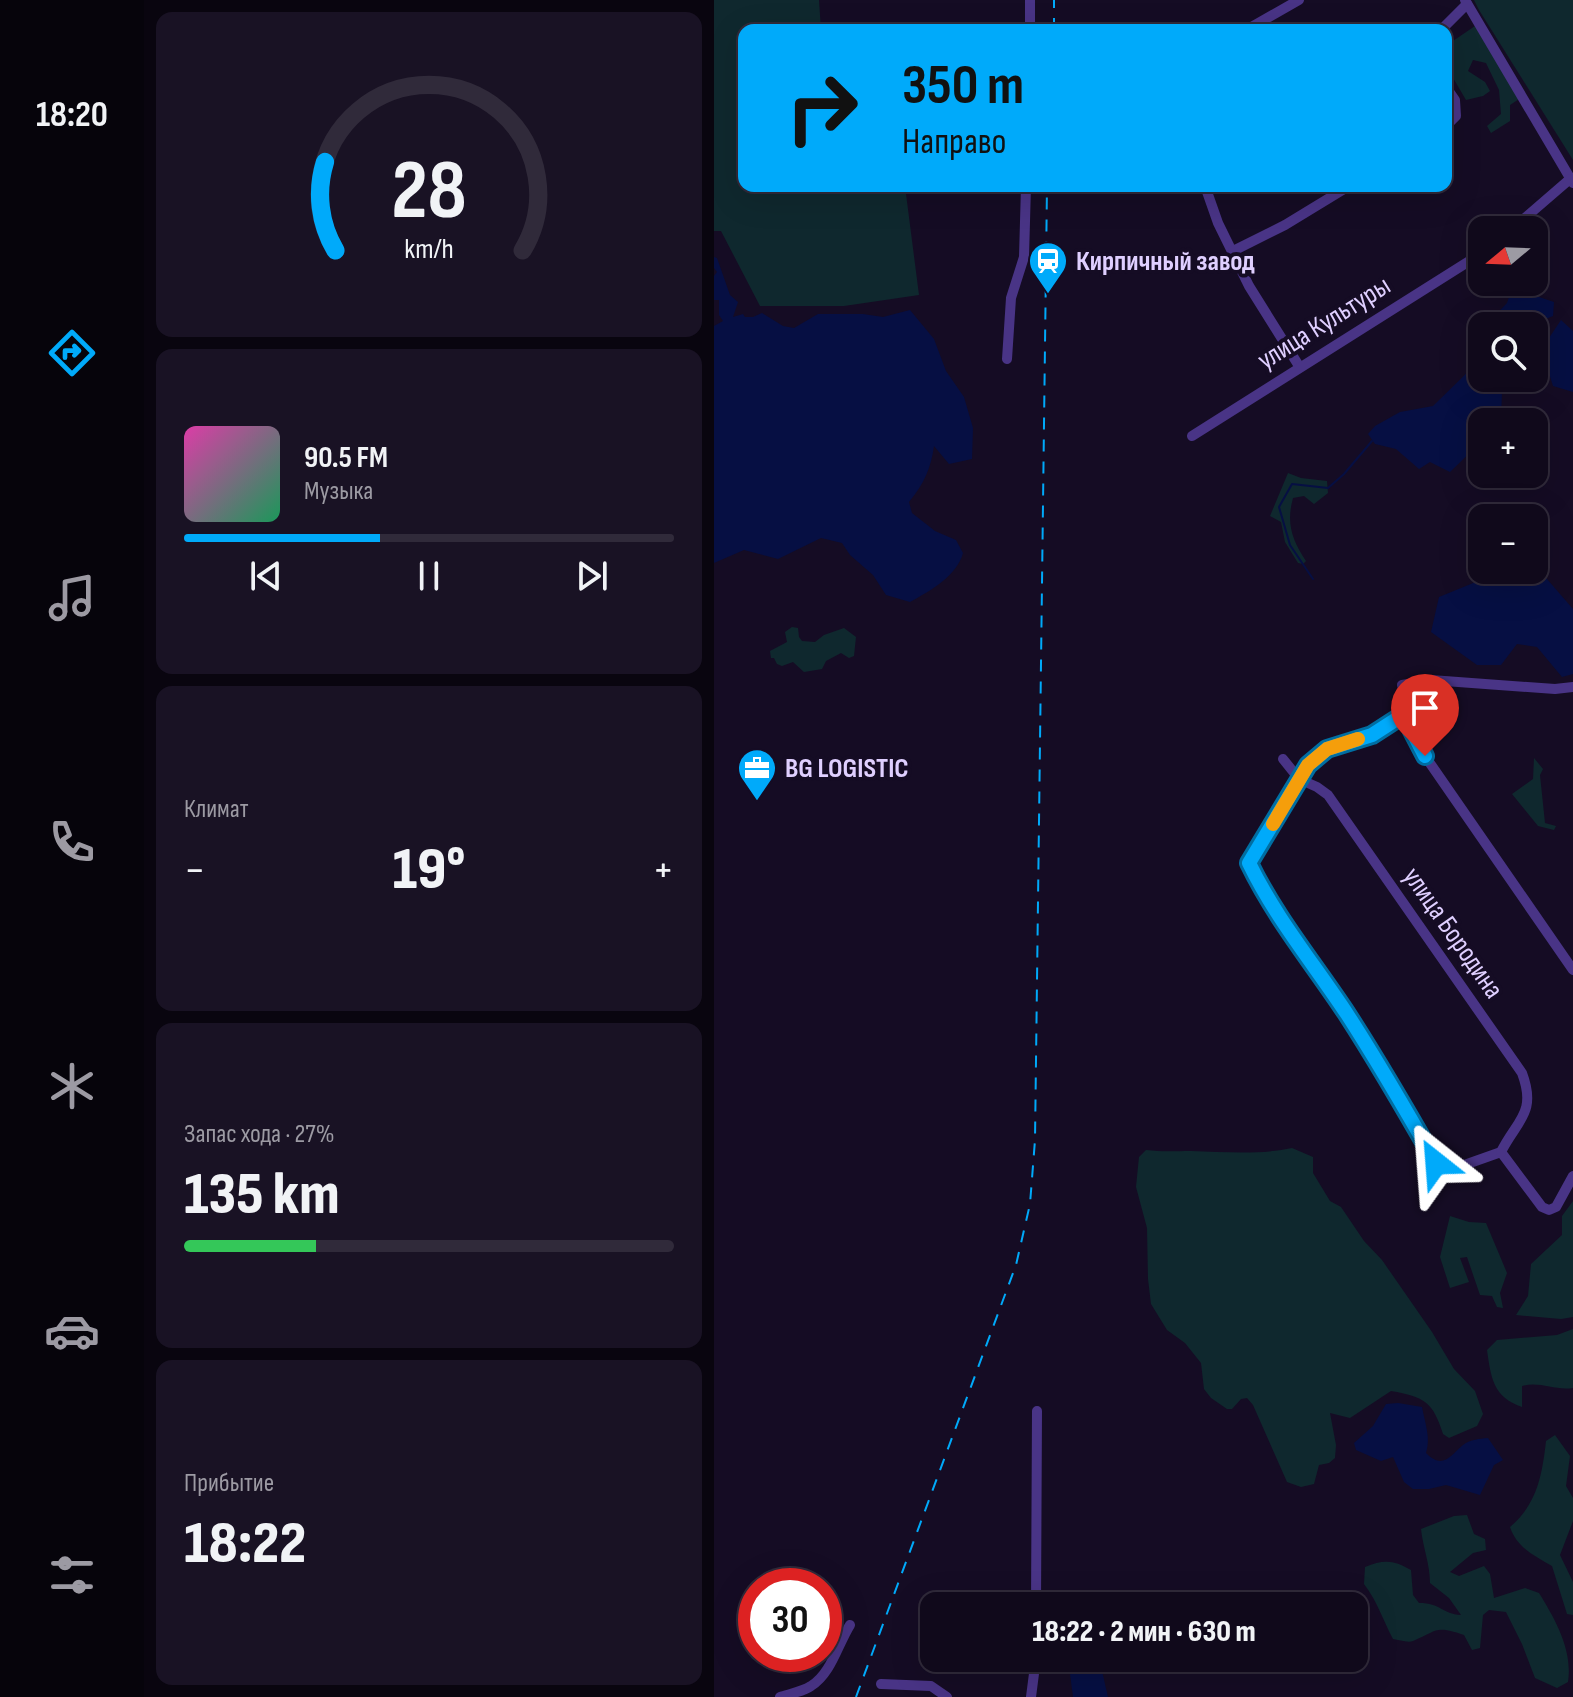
<!DOCTYPE html>
<html lang="ru">
<meta charset="utf-8">
<style>
body{margin:0;font-family:"Sofia Sans Condensed",sans-serif;background:#191224;color:#f1f3f6;height:100vh;display:flex;flex-direction:column;font-size:30px;white-space:nowrap}
*{box-sizing:border-box;margin:0}
p{font-size:26px;color:#9c9aa3}
.icon{flex:none;width:44px;height:44px;fill:none;stroke:currentColor;stroke-width:2;stroke-linecap:round;stroke-linejoin:round}
.map{position:relative;flex:1;overflow:hidden}
.drawer{display:flex;flex-direction:column;gap:12px;padding:12px;background:#09050f;width:570px}
.drawer>*{flex:none}
.top-card{position:absolute;left:24px;top:24px;width:714px;height:168px;border-radius:16px;box-shadow:0 8px 32px #0002,0 0 0 2px #302a3a;background:#00aafa;color:#111;overflow:hidden}
.needle{width:52px;rotate:251deg}
.fabs{position:absolute;left:754px;top:216px;display:grid;gap:16px}
.fabs a{display:grid;place-items:center;width:80px;height:80px;border-radius:16px;background:#10091b;box-shadow:0 8px 32px #0002,0 0 0 2px #302a3a;font-size:40px}
.speed{position:absolute;left:24px;top:1568px;display:flex;gap:16px;font-size:40px;font-weight:700;text-align:center}
.speed>*{display:grid;place-content:center;width:104px;height:104px;border-radius:50%;background:#10091b;box-shadow:0 8px 32px #0002,0 0 0 2px #302a3a;line-height:1}
.speed .limit{border:12px solid #d22;background:#fff;color:#111}
.pin{position:absolute;display:grid;place-items:center;width:68px;height:68px;color:#fff;margin:-82px -34px;border-radius:50% 50% 50% 0;rotate:-45deg;box-shadow:0 0 8px #0007}
.pin .icon{rotate:45deg}
.me{position:absolute;width:88px;margin:-44px;rotate:332deg;stroke-linejoin:round;filter:drop-shadow(0 0 6px #0008)}
.turn{display:flex;align-items:center;gap:28px;height:168px;padding:0 32px;font-size:36px}
.turn .icon{width:104px;height:104px;stroke-width:2.5}
.turn b{display:block;font-size:56px;line-height:68px}
.big{font-size:60px;font-weight:800;line-height:1.1}
.drawer .widget{flex:1;display:flex;flex-direction:column;justify-content:center;gap:12px;min-width:0;padding:0 28px;border-radius:16px;background:#191224}
.drawer .dial{align-items:center;gap:0}
.dial svg{height:208px;overflow:visible;fill:none;stroke:#302a3a;stroke-width:7;stroke-linecap:round;text-anchor:middle}
.dial text{fill:#f1f3f6;stroke:none}
.song{display:flex;align-items:center;gap:24px}
.cover{width:96px;height:96px;border-radius:12px;background:linear-gradient(135deg,hsl(320 70% 55%),hsl(150 70% 35%))}
.played{height:8px;border-radius:4px;background:linear-gradient(90deg,#00aafa 40%,#302a3a 40%)}
.keys{display:flex;justify-content:space-around;direction:ltr}
.heat{display:flex;justify-content:space-between;align-items:center;font-size:44px;direction:ltr}
.charge{height:12px;border-radius:6px;background:linear-gradient(90deg,#34c759 27%,#302a3a 0)}
.trip{position:absolute;left:206px;top:1592px;width:448px;height:80px;border-radius:16px;background:#10091b;box-shadow:0 8px 32px #0002,0 0 0 2px #302a3a;font-weight:800;line-height:80px;text-align:center}
main{display:flex;flex:1;min-height:0}
.menu{display:flex;flex-direction:column;width:144px;justify-content:space-around;align-items:center;background:#06040b;color:#9c9aa3}
.menu .icon{width:56px;height:56px}
.menu .active{color:#00aafa}
.menu b{font-size:36px;color:#f1f3f6}
.map>svg:first-child{display:block}
.green{fill:#0f282e}
.water{fill:#060f43}
.lines{fill:none;stroke-linecap:round;stroke-linejoin:round}
.stream{stroke:#060f43;stroke-width:2}
.minor{stroke:#493486;stroke-width:10}
.rail{stroke:#00aafa;stroke-width:2;stroke-dasharray:12 10;stroke-linecap:butt}
.route-casing{stroke:#006ea2;stroke-width:20}
.route{stroke:#00aafa;stroke-width:14}
.slow{stroke:#f59e0b;stroke-width:14}
.labels{text-anchor:middle;dominant-baseline:central;stroke-width:8;stroke-linejoin:round;paint-order:stroke}
.poi-label{font-size:28px;font-weight:bold;fill:#dfcfff;stroke:#150c24;text-anchor:start}
.street-label{font-size:28px;fill:#dfcfff;stroke:#150c24}
</style>
<main>
<nav class="menu">
<b>18:20</b>
<svg class="icon active" aria-label="directions" viewBox="0 0 24 24"><path d="M12 3l9 9-9 9-9-9zM9 14v-3h6M13 9l2 2-2 2"/></svg>
<svg class="icon" aria-label="music" viewBox="0 0 24 24"><path d="M9 18V5l10-2v13"/><circle cx="6" cy="18" r="3"/><circle cx="16" cy="16" r="3"/></svg>
<svg class="icon" aria-label="phone" viewBox="0 0 24 24"><path d="M5 4h4l2 5-3 2q2 4 5 5l2-3 5 2v4C11 20 4 13 5 4z"/></svg>
<svg class="icon" aria-label="climate" viewBox="0 0 24 24"><path d="M12 3v18M4 7l16 10M4 17L20 7"/></svg>
<svg class="icon" aria-label="car" viewBox="0 0 24 24"><path d="M5 17H2v-5l4-1 3-4h7l3 4 3 1v5h-3M9 17h6M6 11h13"/><circle cx="7" cy="17" r="2"/><circle cx="17" cy="17" r="2"/></svg>
<svg class="icon" aria-label="filters" viewBox="0 0 24 24"><path d="M4 7h16M4 17h16"/><circle cx="9" cy="7" r="2"/><circle cx="15" cy="17" r="2"/></svg>
</nav>
<section class="drawer">
<div class="widget dial"><svg viewBox="0 0 100 80">
<path d="M14 69A42 42 0 1 1 86 69"/>
<path d="M14 69A42 42 0 0 1 10 35" stroke="#00aafa"/>
<text x="50" y="56" font-size="32" font-weight="700">28</text>
<text x="50" y="72" font-size="11">km/h</text>
</svg></div>
<div class="widget">
<div class="song"><i class="cover"></i><div><b>90.5 FM</b><p>Музыка</p></div></div>
<div class="played"></div>
<div class="keys"><svg class="icon" aria-label="previous" viewBox="0 0 24 24"><path d="M18 5L8 12l10 7zM5 5v14"/></svg><svg class="icon" aria-label="pause" viewBox="0 0 24 24"><path d="M8 5v14M16 5v14"/></svg><svg class="icon" aria-label="next" viewBox="0 0 24 24"><path d="M6 5l10 7-10 7zM19 5v14"/></svg></div>
</div>
<div class="widget"><p>Климат</p>
<div class="heat"><a>−</a><b class="big">19°</b><a>+</a></div>
</div>
<div class="widget"><p>Запас хода · 27%</p><b class="big">135 km</b><div class="charge"></div></div>
<div class="widget"><p>Прибытие</p><b class="big">18:22</b></div>
</section>
<div class="map">
<svg width="859" height="1697" viewBox="0 0 859 1697">
<rect width="100%" height="100%" fill="#150c24"/>
<g class="green">
<polygon points="0,0 105,0 107,30 30,30 30,186 191,186 205,295 130,306 46,306 7,231 0,231"/>
<polygon points="760,0 859,0 859,160 765,10"/>
<polygon points="761,26 805,99 796,105 796,121 777,133 773,126 787,114 785,90 772,63 759,60 754,71 771,82 776,91 769,96 752,100 735,71 736,43"/>
<path d="M574 473 587 478 613 481 614 493 600 504 590 496 579 498C572 523 578 540 592 561L589 564 584 563 571 542 567 522 556 516Z"/>
<polygon points="78,627 84,628 85,637 88,641 101,642 110,635 130,628 142,637 140,656 135,658 127,653 112,661 108,669 90,672 79,662 68,666 63,664 60,658 57,658 56,651 73,642 71,632"/>
<polygon points="820,758 829,769 826,775 831,823 842,826 840,830 824,826 798,794 819,779"/>
<path d="M578 1148 599 1157V1173L616 1201 627 1207 650 1241 668 1260 718 1332 740 1369 761 1391 769 1414 763 1426 735 1438 729 1434C719 1402 711 1397 677 1391L636 1418 616 1413 622 1445 621 1458 615 1463 605 1465 600 1484 587 1487 573 1482 539 1405 533 1398 527 1399 518 1409H513L497 1398 490 1389 487 1363 471 1343 453 1330 437 1304 434 1279 433 1228 422 1187 425 1157 432 1150C448 1152 461 1151 477 1151 510 1152 546 1155 578 1148Z"/>
<polygon points="859,1201 859,1317 847,1319 802,1315 814,1296 817,1264 848,1235 848,1216"/>
<polygon points="736,1216 755,1222 772,1223 793,1273 786,1293 789,1308 783,1307 778,1296 766,1295 753,1257 746,1258 755,1282 736,1288 726,1257"/>
<path d="M859 1329V1388C841 1391 826 1381 808 1386V1407C779 1397 777 1378 773 1350L783 1340 843 1335Z"/>
<path d="M841 1435 856 1456 852 1486 859 1498V1521L846 1555 859 1582V1615L853 1614 838 1566C820 1555 803 1548 796 1527 823 1504 828 1476 832 1441Z"/>
<path d="M753 1515 760 1534 771 1539 772 1550 759 1553 736 1572 745 1576 770 1566 776 1574 780 1598 811 1588 825 1593C841 1619 859 1650 854 1682L843 1688 821 1678 808 1644 792 1612 775 1610 769 1615 766 1648 758 1650 750 1635C720 1625 724 1631 699 1641 694 1643 685 1640 679 1639 669 1620 663 1601 650 1584L651 1567C670 1559 680 1560 697 1570L699 1595 705 1603C727 1603 728 1614 747 1615L735 1598 716 1583C716 1564 709 1548 707 1529L740 1516Z"/>
</g>
<g class="water">
<path d="M0 257 3 258 16 295 24 302 19 317 29 314 31 317H39L48 313 69 326 80 328 104 314H149L169 317 196 310 220 339 232 371 250 397 259 428 258 459 235 464 220 446C217 468 210 484 195 502L198 513 221 531 242 540 249 553C243 576 216 591 196 602L172 595 159 575 136 555 128 543 107 538 64 559 30 550 0 563V326L9 321 5 315V300H0V276L3 272 0 268Z"/>
<polygon points="798,288 840,302 839,316 814,326 771,326 793,303"/>
<polygon points="847,320 859,331 859,392 839,386 833,367 820,372 820,333 831,344"/>
<polygon points="768,330 768,378 808,378 788,390 787,422 768,422 768,441 736,472 716,462 705,469 682,449 661,444 654,434 661,426 686,412 719,406 761,365 757,346"/>
<polygon points="820,564 859,609 859,674 848,677 823,647 803,644 787,665 763,665 717,632 725,597 791,570 820,570"/>
<path d="M684 1403 708 1407C711 1423 717 1438 712 1453 729 1470 736 1456 749 1445 757 1439 765 1439 774 1438L789 1460 780 1465 766 1495 732 1485 715 1489H699L690 1482 679 1457 667 1461 642 1450 640 1443 659 1426 672 1404Z"/>
<polygon points="358,1658 385,1658 394,1697 359,1697 355,1666"/>
</g>
<g class="lines">
<polyline class="stream" points="599,579 576,545 565,507 578,484 614,488 630,474 658,441"/>
<g class="minor">
<polyline points="751,0 859,183"/>
<polyline points="316,30 316,0"/>
<polyline points="532,30 585,0"/>
<polyline points="727,30 753,4"/>
<polyline points="732,87 741,100 742,116 732,126"/>
<polyline points="491,186 504,223 535,286 585,366"/>
<polyline points="797,230 856,179"/>
<polyline points="519,251 571,225 635,186"/>
<polyline points="293,359 297,298 310,257 312,186"/>
<polyline points="478,436 768,253"/>
<polyline points="859,687 841,689 717,680 688,685 698,731 711,756 859,970"/>
<polyline points="692,713 658,735 613,749 594,765 535,863 547,888 633,1014 697,1116 722,1163 729,1169 739,1169 787,1152 828,1207 835,1210 842,1207 859,1176"/>
<path d="M569 759 585 779 603 787 614 795 808 1073C823 1113 803 1120 787 1152"/>
<polyline points="322,1606 323,1411"/>
<polyline points="167,1684 217,1686 233,1697"/>
<path d="M66 1697C75 1694 88 1692 97 1686 117 1674 124 1644 136 1625"/>
<polyline points="317,1697 322,1658"/>
</g>
<g class="rail">
<polyline points="340,30 340,0"/>
<polyline points="142,1697 302,1265 316,1204 321,1140 333,186"/>
</g>
</g>
<g class="lines">
<g class="route-casing">
<path id="route" d="M711 756 698 731 692 713 658 735 613 749 594 765 535 863C561 917 600 964 633 1014 664 1062 693 1112 722 1163"/>
</g>
<use href="#route" class="route"/>
<polyline class="slow" points="559,824 594,765 613,749 644,739"/>
</g>
<defs>
<g id="station-pin" transform="scale(2)"><path d="M0 17L-7.5 6A9.5 9.5 0 1 1 7.5 6Z" fill="#00aafa" stroke="#150c24"/><path d="M-3-6H3Q5-6 5-4V2Q5 4 3 4L4.5 6H3L1.5 4h-3L-3 6H-4.5L-3 4Q-5 4-5 2V-4Q-5-6-3-6ZM-3.5-4v3h7v-3ZM-3.5 1v1.5H-2V1ZM2 1v1.5H3.5V1Z" fill="#fff"/></g>
<g id="office-pin" transform="scale(2)"><path d="M0 17L-7.5 6A9.5 9.5 0 1 1 7.5 6Z" fill="#00aafa" stroke="#150c24"/><path d="M-6-3h4V-5.5h4V-3h4V5H-6ZM-1-4.5V-3h2v-1.5ZM-6 0V1H6V0Z" fill="#fff"/></g>
</defs>
<g fill-rule="evenodd">
<use href="#station-pin" x="334" y="261"/>
<use href="#office-pin" x="43" y="768"/>
</g>
<g class="labels">
<g class="poi-label">
<text x="362" y="261">Кирпичный завод</text>
<text x="71" y="768">BG LOGISTIC</text>
</g>
<g class="street-label">
<text transform="translate(610 323) rotate(-32)">улица Культуры</text>
<text transform="translate(739 933) rotate(55)">улица Бородина</text>
</g>
</g>
</svg>
<div class="fabs">
<a><svg class="needle" viewBox="-14 -14 28 28"><path d="M0-13l5 13h-10z" fill="#e53935"/><path d="M0 13l5-13h-10z" fill="#9c9aa3"/></svg></a>
<a><svg class="icon" aria-label="search" viewBox="0 0 24 24"><circle cx="10" cy="10" r="6"/><path d="M15 15l6 6"/></svg></a>
<a>+</a>
<a>−</a>
</div>
<div class="speed"><div class="limit">30</div></div>
<div class="pin" style="left:711px;top:756px;background:#d93025"><svg class="icon" aria-label="arrive" viewBox="0 0 24 24"><path d="M6 21V4h12l-3 4 3 4H6"/></svg></div>
<svg class="me" style="left:722px;top:1163px" viewBox="-20 -20 40 40"><path d="M0-17L14 15 0 8-14 15z" fill="#00aafa" stroke="#fff" stroke-width="4"/></svg>
<div class="trip">18:22 · 2 мин · 630 m</div>
<div class="top-card">
<div class="turn"><svg class="icon" aria-label="right" viewBox="0 0 24 24"><path d="M7 20v-9h11M14 6l5 5-5 5"/></svg><div><b>350 m</b>Направо</div></div>
</div>
</div>
</main>
